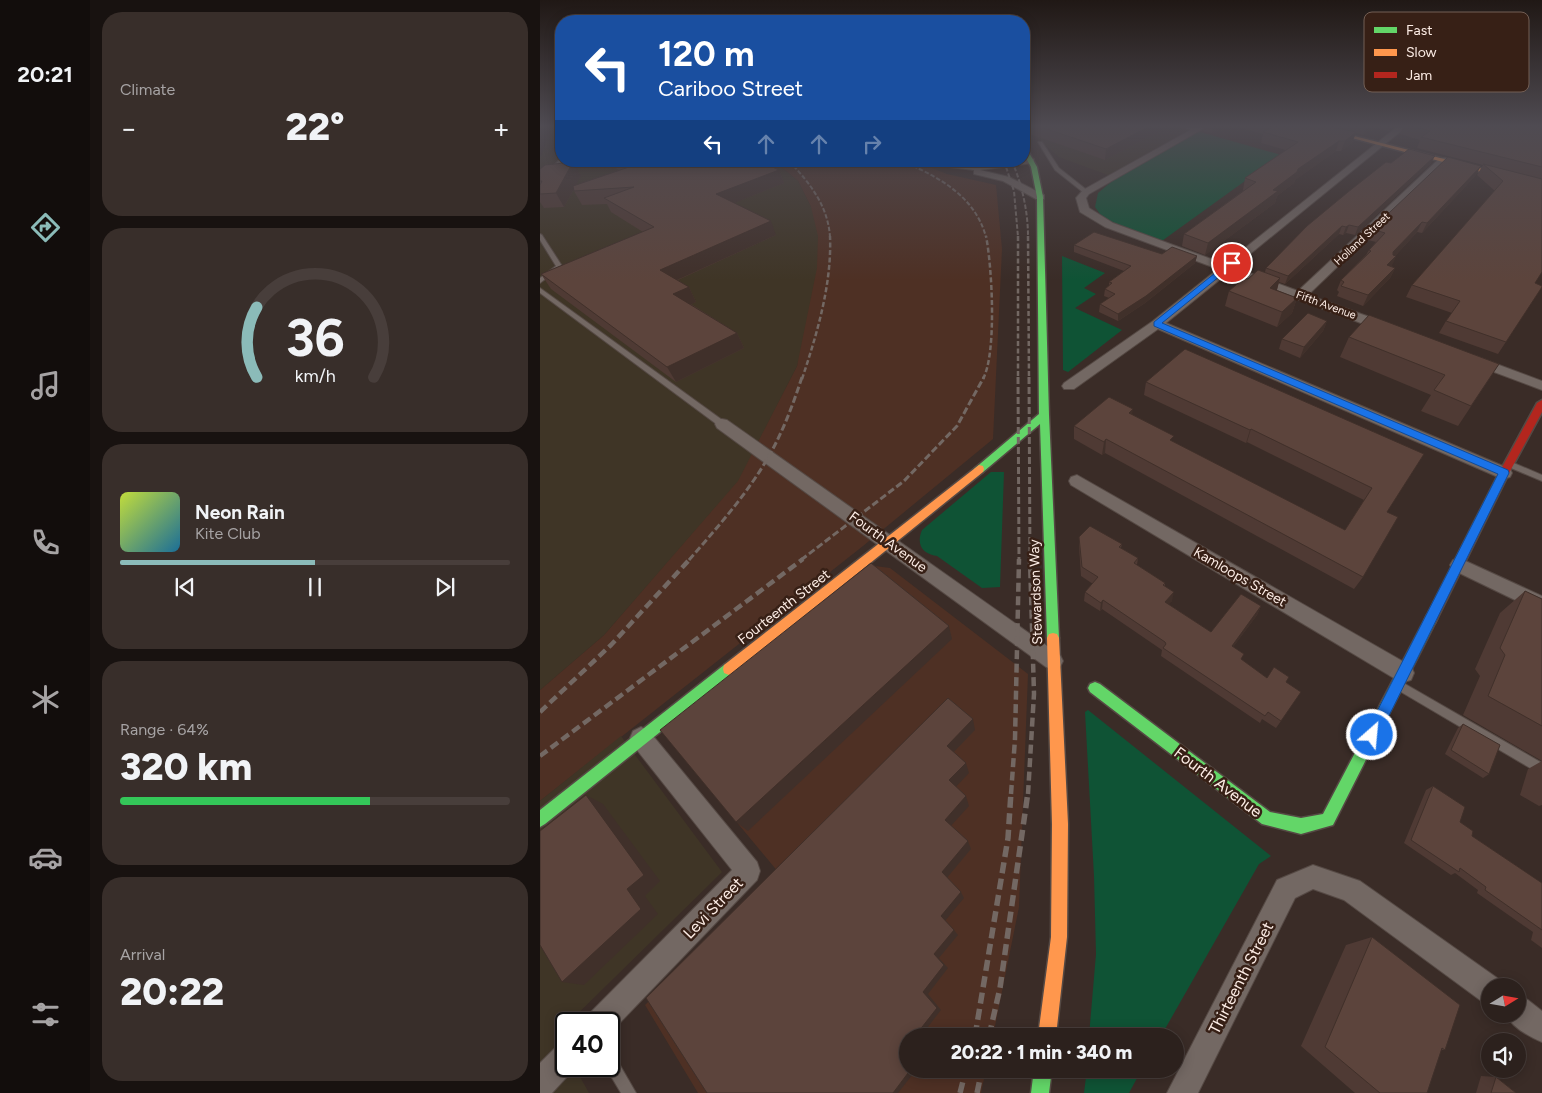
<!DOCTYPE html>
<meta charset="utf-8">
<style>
body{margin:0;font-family:Figtree,sans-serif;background:#382e2a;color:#f1f3f6;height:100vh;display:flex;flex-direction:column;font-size:19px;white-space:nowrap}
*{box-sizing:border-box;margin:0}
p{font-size:16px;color:#a6a3a4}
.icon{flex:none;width:28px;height:28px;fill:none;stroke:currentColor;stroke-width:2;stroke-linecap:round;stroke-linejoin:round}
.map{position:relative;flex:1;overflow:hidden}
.sheet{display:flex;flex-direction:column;gap:12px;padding:12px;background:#181210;width:450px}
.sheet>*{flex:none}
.top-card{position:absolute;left:15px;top:15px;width:475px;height:152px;border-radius:20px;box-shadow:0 2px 12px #0003,0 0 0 1px #483e3b;background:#1a4fa0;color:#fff;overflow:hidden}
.needle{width:32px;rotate:79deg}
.fabs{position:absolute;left:941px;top:978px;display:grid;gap:10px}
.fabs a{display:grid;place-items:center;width:45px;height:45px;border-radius:50%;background:#2c211d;box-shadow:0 2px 12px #0003,0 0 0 1px #483e3b;font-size:25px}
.speed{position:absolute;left:15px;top:1012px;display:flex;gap:10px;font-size:25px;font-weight:700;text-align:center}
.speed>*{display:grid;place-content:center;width:65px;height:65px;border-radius:50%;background:#2c211d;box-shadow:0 2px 12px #0003,0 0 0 1px #483e3b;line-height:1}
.speed .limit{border:2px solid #111;border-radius:8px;background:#fff;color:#111}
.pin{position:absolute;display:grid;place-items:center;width:42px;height:42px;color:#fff;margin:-21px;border:2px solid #fff;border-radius:50%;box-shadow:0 1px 5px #0007}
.me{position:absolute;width:55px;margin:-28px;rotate:27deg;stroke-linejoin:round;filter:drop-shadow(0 0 4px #0008)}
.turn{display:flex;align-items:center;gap:18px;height:105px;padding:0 20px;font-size:22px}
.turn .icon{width:65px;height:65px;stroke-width:2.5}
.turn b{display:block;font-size:35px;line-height:42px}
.lanes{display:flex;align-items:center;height:48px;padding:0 20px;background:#0003;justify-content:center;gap:25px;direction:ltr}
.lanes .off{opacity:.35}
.big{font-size:38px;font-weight:800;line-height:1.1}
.sheet .widget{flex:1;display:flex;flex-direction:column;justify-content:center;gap:8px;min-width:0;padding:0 18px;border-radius:20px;background:#382e2a}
.sheet .dial{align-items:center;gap:0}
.dial svg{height:130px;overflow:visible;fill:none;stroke:#483e3b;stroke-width:7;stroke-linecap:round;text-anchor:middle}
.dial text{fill:#f1f3f6;stroke:none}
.song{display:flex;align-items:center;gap:15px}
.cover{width:60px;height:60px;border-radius:8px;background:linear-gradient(135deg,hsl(70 70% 55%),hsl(200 70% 35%))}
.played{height:5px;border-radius:2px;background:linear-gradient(90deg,#8bbbb9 50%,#483e3b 50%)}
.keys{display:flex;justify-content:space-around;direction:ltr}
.heat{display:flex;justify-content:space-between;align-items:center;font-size:28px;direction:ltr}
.charge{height:8px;border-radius:4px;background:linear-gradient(90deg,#34c759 64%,#483e3b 0)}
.trip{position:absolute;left:359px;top:1028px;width:285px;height:50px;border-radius:25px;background:#2c211d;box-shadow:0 2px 12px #0003,0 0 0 1px #483e3b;font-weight:800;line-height:50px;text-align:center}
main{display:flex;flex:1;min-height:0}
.tab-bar{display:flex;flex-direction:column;width:90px;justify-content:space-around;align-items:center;background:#120d0c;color:#a6a3a4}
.tab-bar .icon{width:35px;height:35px}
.tab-bar .on{color:#8bbbb9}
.tab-bar b{font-size:22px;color:#f1f3f6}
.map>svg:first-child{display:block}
.built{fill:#4e3024}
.industrial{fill:#3f3526}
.green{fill:#0f5335}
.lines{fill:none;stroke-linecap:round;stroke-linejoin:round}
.lane-casing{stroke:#554944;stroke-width:2}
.street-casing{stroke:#554944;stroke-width:2}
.fast-casing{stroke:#554944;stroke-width:3}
.slow-casing{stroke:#554944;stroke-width:3}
.jam-casing{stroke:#554944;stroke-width:3}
.lane{fill:#736863;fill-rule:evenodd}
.street{fill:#736863;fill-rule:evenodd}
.fast{fill:#63d668;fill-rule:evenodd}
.slow{fill:#ff974d;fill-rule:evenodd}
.jam{fill:#b3261e;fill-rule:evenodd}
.rail-far4{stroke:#736863;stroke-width:2;stroke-dasharray:4.5 2;stroke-linecap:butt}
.rail-far3{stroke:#736863;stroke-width:2.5;stroke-dasharray:5 2.5;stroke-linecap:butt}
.rail-far2{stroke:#736863;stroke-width:3;stroke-dasharray:7 3;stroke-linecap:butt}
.rail-far1{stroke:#736863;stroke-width:4.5;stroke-dasharray:9 4.5;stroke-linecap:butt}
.rail{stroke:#736863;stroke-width:5.5;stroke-dasharray:11 5.5;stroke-linecap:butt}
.wall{fill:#4f3a34}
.shaded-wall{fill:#40302a}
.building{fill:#5c443c;stroke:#40302a}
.route{fill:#1a73e8;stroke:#114b97}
.labels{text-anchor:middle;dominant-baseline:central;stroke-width:5;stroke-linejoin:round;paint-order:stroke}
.far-street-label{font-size:11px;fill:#fdede6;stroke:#372016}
.street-label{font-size:14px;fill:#fdede6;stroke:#372016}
.near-street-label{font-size:16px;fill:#fdede6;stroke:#372016}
.key{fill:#372016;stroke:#725e54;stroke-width:1}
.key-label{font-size:14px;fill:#fdede6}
</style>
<main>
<nav class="tab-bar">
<b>20:21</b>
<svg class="icon on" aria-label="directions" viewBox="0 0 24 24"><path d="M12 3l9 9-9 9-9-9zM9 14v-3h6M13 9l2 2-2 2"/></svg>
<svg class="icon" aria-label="music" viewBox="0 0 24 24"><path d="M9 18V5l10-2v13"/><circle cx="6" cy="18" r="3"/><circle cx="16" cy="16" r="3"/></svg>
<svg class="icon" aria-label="phone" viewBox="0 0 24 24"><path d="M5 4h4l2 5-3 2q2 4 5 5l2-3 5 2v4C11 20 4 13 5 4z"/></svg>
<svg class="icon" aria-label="climate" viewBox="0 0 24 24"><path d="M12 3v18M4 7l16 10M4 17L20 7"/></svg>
<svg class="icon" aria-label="car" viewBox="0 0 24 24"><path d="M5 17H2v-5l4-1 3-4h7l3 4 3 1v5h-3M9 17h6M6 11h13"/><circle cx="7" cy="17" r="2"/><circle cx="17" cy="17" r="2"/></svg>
<svg class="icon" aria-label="filters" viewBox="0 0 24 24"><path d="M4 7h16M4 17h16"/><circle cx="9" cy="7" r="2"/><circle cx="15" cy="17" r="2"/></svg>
</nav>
<section class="sheet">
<div class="widget"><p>Climate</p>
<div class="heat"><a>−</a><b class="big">22°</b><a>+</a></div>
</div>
<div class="widget dial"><svg viewBox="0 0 100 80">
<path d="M14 69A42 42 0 1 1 86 69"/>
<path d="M14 69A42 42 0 0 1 14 26" stroke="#8bbbb9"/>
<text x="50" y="56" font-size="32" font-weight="700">36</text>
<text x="50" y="72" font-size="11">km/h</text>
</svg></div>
<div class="widget">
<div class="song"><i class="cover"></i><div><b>Neon Rain</b><p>Kite Club</p></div></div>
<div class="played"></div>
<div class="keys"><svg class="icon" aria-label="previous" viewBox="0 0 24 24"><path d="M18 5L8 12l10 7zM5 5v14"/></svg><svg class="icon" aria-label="pause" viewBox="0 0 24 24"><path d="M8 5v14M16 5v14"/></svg><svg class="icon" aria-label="next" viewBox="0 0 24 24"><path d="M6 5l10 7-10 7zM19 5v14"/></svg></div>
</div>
<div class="widget"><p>Range · 64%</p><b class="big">320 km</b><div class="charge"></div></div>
<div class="widget"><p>Arrival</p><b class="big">20:22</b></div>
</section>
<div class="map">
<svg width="1002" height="1093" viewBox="0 0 1002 1093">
<rect width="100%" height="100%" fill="#3a2c27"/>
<g class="built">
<polygon points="234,161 374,161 407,174 456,185 462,249 453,439 323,546 0,801 0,690 64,635 197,481 257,366 271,207 258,181"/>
<polygon points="335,566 350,568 488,674 479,907 453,1036 368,1036 368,1069 446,1069 441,1093 158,1093 105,1005 239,873 131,743 163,701"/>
</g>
<g class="industrial">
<polygon points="5,127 21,127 21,161 234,161 258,181 271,207 278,236 277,268 257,366 198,481 64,635 0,690 0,156 2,155 9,131"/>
<polygon points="484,127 641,127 657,131 576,178 519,157"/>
<polygon points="81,736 182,872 16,1035 26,1053 26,1066 34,1066 49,1093 0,1093 0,801"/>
</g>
<g class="green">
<polygon points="657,131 741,155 619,243 568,225 555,207 558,193 576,178"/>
<polygon points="522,256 565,273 544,288 556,294 535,308 582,330 528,372 523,370"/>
<path d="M451 472H464L460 587 442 588 397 556C382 554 376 544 382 530Z"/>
<polygon points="548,710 731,856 719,864 621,1036 549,1036 556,954 554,876 545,712"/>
<polygon points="547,1069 602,1069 589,1093 544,1093"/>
</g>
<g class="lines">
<g class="lane-casing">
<g id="lane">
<polygon points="641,127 648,127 658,130 656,131"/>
<polygon points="498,142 502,142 519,168 548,191 548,193 544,193 515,170"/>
<polygon points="19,160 23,161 0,185 0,181"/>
<polygon points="0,234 2,235 22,266 0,283 0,278 16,266 0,240"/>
<polygon points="0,288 185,422 185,426 179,426 0,293"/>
<polygon points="969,461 1002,475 1002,481 966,466 965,464"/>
<polygon points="860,681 1002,763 1002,775 856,689 855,686 856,683"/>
<polygon points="69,1053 74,1055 96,1093 81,1093 65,1066 69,1066"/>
</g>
</g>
<g class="street-casing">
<g id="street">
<polygon points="656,127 666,127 549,194 546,198 549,208 573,223 685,264 857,127 866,127 694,267 758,291 900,158 906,158 906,162 768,295 852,325 853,328 852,331 842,331 688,273 626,323 970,469 972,473 970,477 964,479 958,477 618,329 534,389 524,389 522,386 524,383 613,321 678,269 565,227 540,212 536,198 543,190"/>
<polygon points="491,158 494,159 494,163 440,170 469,177 504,195 504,199 496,199 463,181 434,174 434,170 409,167 393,161 432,165 484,161 484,159"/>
<polygon points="935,356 1002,381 1002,390 930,363 928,360"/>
<polygon points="182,419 187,420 520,655 523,661 520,667 513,670 506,667 177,428 175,424 177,420"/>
<polygon points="537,475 871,666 874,673 871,680 864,682 857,680 531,485 529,481 531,477"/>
<polygon points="919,558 1002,596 1002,613 913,570 910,565 913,560"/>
<polygon points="101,727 109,731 217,862 220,871 217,880 69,1034 69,1024 45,1024 49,1014 192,870 93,745 90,738 93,731"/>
<polygon points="773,865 820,881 960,980 962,986 950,986 950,1004 940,1000 804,900 773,889 755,898 658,1093 627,1093 737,880"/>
<path d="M978 996 988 1000 1002 1011V1042C990 1037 971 1027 966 1014H978Z"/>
<polygon points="26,1043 26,1066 36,1067 12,1093 0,1093 0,1063 16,1047"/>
</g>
</g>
<g class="fast-casing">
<g id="fast">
<polygon points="484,147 487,149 497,167 503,197 509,415 519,638 517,642 513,643 509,642 507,638 500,424 443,472 435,472 434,469 499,414 497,197 491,167 484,154"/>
<polygon points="891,614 895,615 897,619 793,825 761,834 722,824 550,692 548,688 550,684 555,682 560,684 730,812 761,818 783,814 887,615"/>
<polygon points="189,663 194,665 195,669 194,673 5,824 0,827 0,810 184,665"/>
<polygon points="494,1069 512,1069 509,1093 491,1093"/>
</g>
</g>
<g class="slow-casing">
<g id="slow">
<polygon points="770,127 779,127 1002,184 1002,188"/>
<polygon points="439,465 443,466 444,469 443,472 194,673 189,675 184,673 183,669 184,665"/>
<polygon points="513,633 517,634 519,638 528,824 527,937 516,1036 498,1036 511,937 512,824 507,638 509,634"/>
</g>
</g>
<g class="jam-casing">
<polygon id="jam" points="1002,400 1002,412 969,473 895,623 891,624 887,623 885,619 887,615 959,473 997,403"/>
</g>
<use href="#lane" class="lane"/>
<use href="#street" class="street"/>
<use href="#fast" class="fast"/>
<use href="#slow" class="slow"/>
<use href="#jam" class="jam"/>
<g class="rail-far4">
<path d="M249 161C270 183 288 206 290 237"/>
<path d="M361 161C398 176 435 196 446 237"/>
<polyline points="464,161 474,191 478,237"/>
<path d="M472 161C482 185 488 211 488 237"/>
</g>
<g class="rail-far3">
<polyline points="478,236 478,379"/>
<polyline points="488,236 489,379"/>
<path d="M262 379C277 334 292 284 290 236"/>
<path d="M443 379C457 353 452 266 446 236"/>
</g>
<g class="rail-far2">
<polyline points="478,377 479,560"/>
<polyline points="489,377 490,560"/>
<path d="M149 560C175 530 202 500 223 466 240 439 252 408 262 377"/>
<polyline points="261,560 364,481 417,426 444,377"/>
</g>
<g class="rail-far1">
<polyline points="0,712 71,645 150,559"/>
<polyline points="0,756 263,559"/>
<polyline points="471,794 475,739 479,559"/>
<polyline points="488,794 494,694 490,559"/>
</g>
<g class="rail">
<polyline points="435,1036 468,838 471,792"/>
<polyline points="449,1036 460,988 488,792"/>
<polyline points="420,1093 426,1069"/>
<polyline points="437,1093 442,1069"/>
</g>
</g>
<g class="wall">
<polygon points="487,127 627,127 565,160 487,133"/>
<polygon points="664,127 683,127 672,133 663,131"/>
<polygon points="698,127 855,127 849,131 838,128 830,130 823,135 816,133 812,143 801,151 796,151 755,180 754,183 737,196 735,203 665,255 642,246 644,234 704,190 703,190 705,178 746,150 721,143 723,134"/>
<polygon points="863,127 1002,127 1002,272 995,283 1002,287 958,354 899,333 906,321 912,313 866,297 872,285 955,191 937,175 943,165 877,148 880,140 860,134"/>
<polygon points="62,161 232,161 234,167 239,170 244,183 194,203 236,235 138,280 149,287 156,302 151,304 197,333 204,348 136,382 11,289 1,274 103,232 71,212 67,204 42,205 34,191 34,189 24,207 4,208 0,202 0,169 41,176 35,185 79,170"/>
<polygon points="851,163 891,163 815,235 806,233 803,235 799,234 745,284 739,282 737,290 757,298 752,313 737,327 685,306 689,291 708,279 725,272 726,268"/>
<polygon points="936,175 882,233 877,232 856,255 856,256 851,266 855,268 850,278 823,306 797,296 799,292 797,290 801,280 826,255 829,250 836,242 828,240 832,229"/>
<polygon points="534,245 622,254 657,256 655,263 605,303 578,321 559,312 560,304 569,298 564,296 565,289 569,286 569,282 584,271 534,252"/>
<polygon points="787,321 783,331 760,358 739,349 742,339"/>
<polygon points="809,337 959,364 918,426 881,411 891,395 800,357"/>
<polygon points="606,382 884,454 847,512 823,577 814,589 565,453 562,455 534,439 534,426 592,415 633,442 805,530 824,500 707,442 706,443 604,395"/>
<polygon points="539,537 582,544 581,548 598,558 597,565 625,583 625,586 632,601 628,604 671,632 721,606 717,615 693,647 704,654 701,659 727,678 746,682 741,721 736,728 722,719 720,723 621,656 622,650 562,609 560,611 544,601 545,592 553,584 541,576 539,546"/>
<polygon points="985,591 1002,599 1002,761 923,715 940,676 935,669 960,613"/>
<polygon points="923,724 949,774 943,778 905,754 918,728"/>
<polygon points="1002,761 1002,805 999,806 980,795 988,769"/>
<polygon points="893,786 920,822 932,836 1002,883 1002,948 991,940 993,932 937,893 938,890 915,873 911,875 864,843 886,790"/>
<polygon points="832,937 905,1050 901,1050 887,1093 815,1093 761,1046 806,945"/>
<polygon points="941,1076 956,1077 976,1093 936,1093"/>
</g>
<g class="shaded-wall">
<polygon points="608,127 627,127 565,160 566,149"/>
<polygon points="673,127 683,127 672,133"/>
<polygon points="826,127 838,127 838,128 830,130 823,135"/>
<polygon points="850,127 855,127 849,131"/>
<polygon points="816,132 812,143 801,151 805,141"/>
<polygon points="799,141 796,151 755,180 754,183 737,196 735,203 665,255 668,243 758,169"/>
<polygon points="895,156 891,163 815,235 818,227"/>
<polygon points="229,161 232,161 235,171 239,170 244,183 182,208 176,194 224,163"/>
<polygon points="33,162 41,176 24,207 16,193"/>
<polygon points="941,166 936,175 882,233 887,223"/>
<polygon points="231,221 236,235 128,284 120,270"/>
<polygon points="882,222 877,232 849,263 853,252"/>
<polygon points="809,225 806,233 803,235 806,227"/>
<polygon points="802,226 799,234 745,284 748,276"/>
<polygon points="657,256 655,263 605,303 578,321 578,314"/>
<polygon points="856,256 852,266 842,276 847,265"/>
<polygon points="855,268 850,278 823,306 828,295"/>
<polygon points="740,278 736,293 730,288"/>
<polygon points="149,287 156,302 141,309 133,294"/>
<polygon points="757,298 752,313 737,327 742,312"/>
<polygon points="787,321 783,331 760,358 764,347"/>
<polygon points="197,333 204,348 136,382 127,367"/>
<polygon points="593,409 591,422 589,413"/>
<polygon points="711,429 707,442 706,443 710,430"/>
<polygon points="566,439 565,453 562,455 564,442"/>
<polygon points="634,592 632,601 623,611 625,602"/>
<polygon points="563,600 562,609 560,611 561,603"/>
<polygon points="721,606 717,615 688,654 692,646"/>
<polygon points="409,626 412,639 208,831 196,822"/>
<polygon points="433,719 435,730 410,756 407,746"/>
<polygon points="426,763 429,773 413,790 409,780"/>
<polygon points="46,795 63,804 120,881 105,896 118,914 44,985 22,982 87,889"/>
<polygon points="426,796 429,806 409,828 405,820"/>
<polygon points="428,841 431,849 406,879 402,872"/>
<polygon points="421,892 424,898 405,921 401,916"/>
<polygon points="414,930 418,935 399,958 408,968 388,994 401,1010 381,1036 375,1036 383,992 394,954"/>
<polygon points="371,1069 377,1069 358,1093 353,1093"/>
</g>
<g class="building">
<polygon points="501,127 608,127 566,149"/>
<polygon points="732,127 793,127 816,132 805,141 799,141 758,169 757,172 733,190 738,191 668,243 644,234 716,182 705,178 758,142 723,132"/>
<polygon points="875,127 1002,127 1002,167 881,137 890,131"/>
<polygon points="869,149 895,156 818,227 809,225 806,227 802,226 748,276 726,268 767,226 808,192 846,162 851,163"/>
<polygon points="908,157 941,166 887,223 882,222 853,252 853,255 856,256 847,265 855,268 828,295 801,286 804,282 801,280 831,251 829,250 845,233 832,229"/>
<polygon points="81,161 229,161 224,163 239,170 176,194 231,221 120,270 149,287 133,294 197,333 127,367 1,274 114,227 64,198 94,187 34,191 33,186 92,166"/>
<polygon points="33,162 16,193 0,194 0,185 2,181 0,181 0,169 5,165"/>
<polygon points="943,164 1002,179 1002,272 995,283 1002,286 1002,287 966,342 906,321 920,301 872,285 963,181"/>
<polygon points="554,232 622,254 632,247 657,256 606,296 578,314 560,304 575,294 565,289 572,283 569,282 591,266 534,245"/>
<polygon points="718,270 740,278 730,288 757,298 742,312 689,291 704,278 708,279"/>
<polygon points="768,313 787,321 764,347 742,339"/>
<polygon points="829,315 959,364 931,406 894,390 905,375 809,337"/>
<polygon points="645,349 884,454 847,512 858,517 823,577 566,439 564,442 534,426 569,397 593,409 589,413 634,436 630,440 805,530 832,488 711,429 710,430 606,382"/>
<polygon points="550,526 582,544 579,547 598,558 594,563 625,583 623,585 634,592 625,602 671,632 701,594 721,606 692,646 704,654 701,659 727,678 734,667 749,677 746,682 761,692 741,721 728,712 725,716 623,648 626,644 625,642 563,600 561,603 545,592 558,577 542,567 539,537"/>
<polygon points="331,563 409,626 196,822 120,730"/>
<polygon points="985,591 1002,599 1002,726 948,696 965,655 960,648"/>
<polygon points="408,698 433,719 407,746 426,763 409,780 426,796 405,820 428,841 402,872 421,892 401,916 414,930 394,954 404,965 383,992 397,1008 375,1036 368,1036 368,1069 371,1069 353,1093 167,1093 106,998"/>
<polygon points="923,724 960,745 949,774 911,750"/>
<polygon points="893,786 925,807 920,822 933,831 932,836 1002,883 1002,930 945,890 946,887 920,868 919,872 871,840"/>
<polygon points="46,795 104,875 87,889 101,909 22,982 0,945 0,831"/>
<polygon points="832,937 920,1005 905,1050 902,1048 887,1093 840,1093 785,1047"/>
<polygon points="956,1077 976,1093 951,1093"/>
</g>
<linearGradient id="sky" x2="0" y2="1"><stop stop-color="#201815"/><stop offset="0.45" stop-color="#4f4b52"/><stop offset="1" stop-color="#4f4b52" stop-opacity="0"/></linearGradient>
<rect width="1002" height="280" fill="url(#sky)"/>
<polygon class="route" points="690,261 696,263 622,323 968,470 969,473 837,740 832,742 827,740 825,735 827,731 958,474 614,326 614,322"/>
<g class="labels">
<g class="far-street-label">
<text transform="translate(822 239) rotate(-43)">Holland Street</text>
<text transform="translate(786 305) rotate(20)">Fifth Avenue</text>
</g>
<g class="street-label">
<text transform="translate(348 542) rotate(36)">Fourth Avenue</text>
<text transform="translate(700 577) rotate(30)">Kamloops Street</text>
<text transform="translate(496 592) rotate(-92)">Stewardson Way</text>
<text transform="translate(244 607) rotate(-38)">Fourteenth Street</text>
</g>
<g class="near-street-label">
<text transform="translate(678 782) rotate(37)">Fourth Avenue</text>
<text transform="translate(173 908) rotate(-46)">Levi Street</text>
<text transform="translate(701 978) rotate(-63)">Thirteenth Street</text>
</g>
</g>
<rect x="824" y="12" width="165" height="80" rx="8" class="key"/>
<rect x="834" y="27" width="23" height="6" fill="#63d668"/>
<rect x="834" y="49" width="23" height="7" fill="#ff974d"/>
<rect x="834" y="72" width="23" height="6" fill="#b3261e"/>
<g class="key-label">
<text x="866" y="35">Fast</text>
<text x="866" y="57">Slow</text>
<text x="866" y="80">Jam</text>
</g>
</svg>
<div class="fabs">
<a><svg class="needle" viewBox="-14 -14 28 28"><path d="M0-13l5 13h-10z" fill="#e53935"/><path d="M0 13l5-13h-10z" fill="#a6a3a4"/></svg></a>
<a><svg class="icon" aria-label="sound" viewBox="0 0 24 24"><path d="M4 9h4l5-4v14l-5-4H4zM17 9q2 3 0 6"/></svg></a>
</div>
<div class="speed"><div class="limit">40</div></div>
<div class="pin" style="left:692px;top:263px;background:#d93025"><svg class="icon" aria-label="arrive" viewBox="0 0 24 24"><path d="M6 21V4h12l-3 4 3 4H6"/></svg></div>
<svg class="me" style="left:832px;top:735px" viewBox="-20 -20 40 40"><circle r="17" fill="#1a73e8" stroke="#fff" stroke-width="3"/><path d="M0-11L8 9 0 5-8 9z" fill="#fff"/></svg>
<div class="trip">20:22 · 1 min · 340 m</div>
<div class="top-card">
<div class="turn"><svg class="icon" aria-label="left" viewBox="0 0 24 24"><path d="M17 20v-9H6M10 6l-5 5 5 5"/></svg><div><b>120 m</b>Cariboo Street</div></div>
<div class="lanes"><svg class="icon" aria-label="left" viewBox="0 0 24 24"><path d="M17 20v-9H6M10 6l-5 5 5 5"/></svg><svg class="icon off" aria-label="ahead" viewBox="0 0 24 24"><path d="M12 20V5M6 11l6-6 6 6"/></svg><svg class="icon off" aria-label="ahead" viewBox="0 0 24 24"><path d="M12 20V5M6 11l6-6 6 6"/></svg><svg class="icon off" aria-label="right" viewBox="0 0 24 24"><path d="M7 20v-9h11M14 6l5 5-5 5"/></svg></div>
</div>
</div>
</main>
